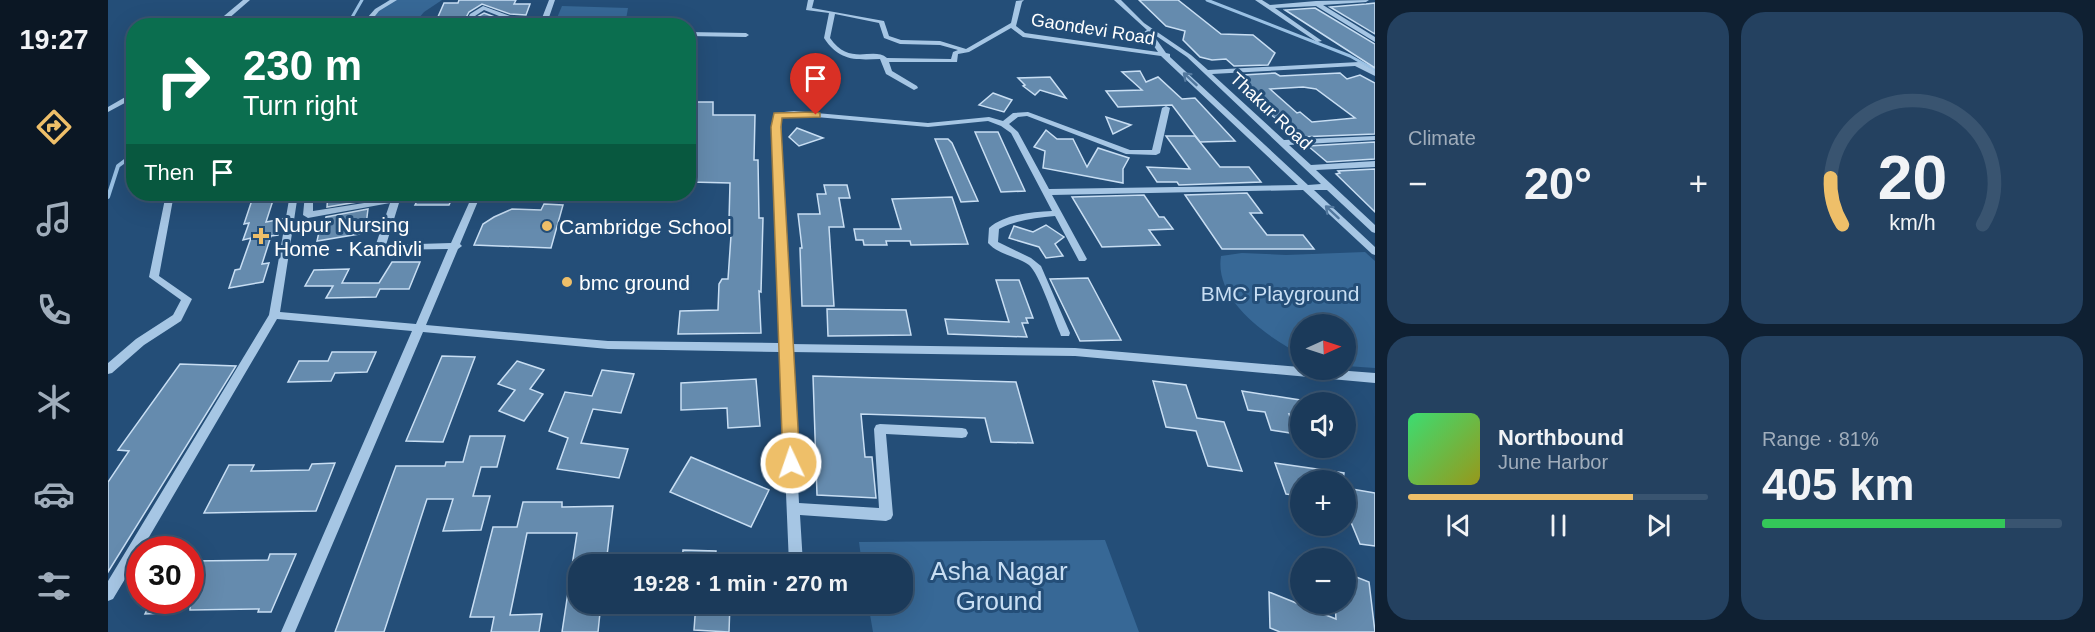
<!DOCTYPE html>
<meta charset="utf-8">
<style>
body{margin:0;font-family:Arial,sans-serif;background:#244160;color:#f1f3f6;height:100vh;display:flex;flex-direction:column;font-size:22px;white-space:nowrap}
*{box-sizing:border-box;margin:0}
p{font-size:20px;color:#a0adbb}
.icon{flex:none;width:33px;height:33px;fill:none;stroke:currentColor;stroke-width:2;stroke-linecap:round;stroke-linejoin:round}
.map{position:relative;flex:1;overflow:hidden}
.sheet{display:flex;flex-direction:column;gap:12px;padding:12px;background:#0f2032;width:720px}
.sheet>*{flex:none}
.banner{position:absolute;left:18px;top:18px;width:570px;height:183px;border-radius:24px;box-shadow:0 6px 24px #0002,0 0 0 2px #395470;background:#0b6e4f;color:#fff;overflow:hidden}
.needle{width:39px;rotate:87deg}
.tools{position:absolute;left:1182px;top:314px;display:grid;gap:12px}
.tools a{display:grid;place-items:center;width:66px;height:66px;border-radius:50%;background:#1b3a5a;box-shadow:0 6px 24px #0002,0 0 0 2px #395470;font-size:30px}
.speed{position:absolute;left:18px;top:536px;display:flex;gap:12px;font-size:30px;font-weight:700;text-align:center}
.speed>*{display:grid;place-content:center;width:78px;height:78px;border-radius:50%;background:#1b3a5a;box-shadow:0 6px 24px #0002,0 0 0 2px #395470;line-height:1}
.speed .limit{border:9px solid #d22;background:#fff;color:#111}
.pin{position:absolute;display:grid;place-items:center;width:51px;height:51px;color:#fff;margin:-62px -26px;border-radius:50% 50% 50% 0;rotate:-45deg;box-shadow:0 0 6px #0007}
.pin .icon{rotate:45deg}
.me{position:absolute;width:66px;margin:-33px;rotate:357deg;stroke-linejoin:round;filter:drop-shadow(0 0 4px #0008)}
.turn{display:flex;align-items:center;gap:21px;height:126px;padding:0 18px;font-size:27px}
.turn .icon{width:78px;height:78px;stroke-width:2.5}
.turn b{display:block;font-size:42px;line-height:51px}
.then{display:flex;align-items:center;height:57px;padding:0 18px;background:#0003;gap:12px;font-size:22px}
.big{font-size:45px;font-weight:700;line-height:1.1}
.sheet .tile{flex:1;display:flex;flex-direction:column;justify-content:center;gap:9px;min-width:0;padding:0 21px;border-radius:24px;background:#244160}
.sheet .dial{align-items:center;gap:0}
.dial svg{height:156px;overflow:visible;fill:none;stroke:#395470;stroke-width:7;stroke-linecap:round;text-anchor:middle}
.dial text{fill:#f1f3f6;stroke:none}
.song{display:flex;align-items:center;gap:18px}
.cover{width:72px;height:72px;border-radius:9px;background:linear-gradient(135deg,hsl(140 70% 55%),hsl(60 70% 35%))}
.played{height:6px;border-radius:3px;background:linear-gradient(90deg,#eebf69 75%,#395470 75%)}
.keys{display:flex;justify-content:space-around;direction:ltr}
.heat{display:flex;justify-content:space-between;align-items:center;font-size:33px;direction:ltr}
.charge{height:9px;border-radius:4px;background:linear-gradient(90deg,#34c759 81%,#395470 0)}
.sheet .tiles{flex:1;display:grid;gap:12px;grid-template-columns:repeat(2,1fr)}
.trip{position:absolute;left:460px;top:554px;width:345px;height:60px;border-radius:24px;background:#1b3a5a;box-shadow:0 6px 24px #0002,0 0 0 2px #395470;font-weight:700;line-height:60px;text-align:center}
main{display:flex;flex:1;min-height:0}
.tabs{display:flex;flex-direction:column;width:108px;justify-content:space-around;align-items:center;background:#0b1724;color:#a0adbb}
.tabs .icon{width:42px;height:42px}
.tabs .on{color:#eebf69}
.tabs b{font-size:27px;color:#f1f3f6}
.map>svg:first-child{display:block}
.green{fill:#376896}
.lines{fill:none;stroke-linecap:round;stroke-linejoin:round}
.stream-far1{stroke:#9ac1e4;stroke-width:3}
.stream{stroke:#9ac1e4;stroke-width:4}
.building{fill:#658bae;stroke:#c8def3;stroke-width:1.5;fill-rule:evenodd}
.minor{fill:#a6c6e4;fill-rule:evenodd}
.oneway{stroke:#52789e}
.route{fill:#eebf69;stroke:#9b7c44;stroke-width:1.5}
.poi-dot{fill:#eebf69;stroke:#244e78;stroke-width:2}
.labels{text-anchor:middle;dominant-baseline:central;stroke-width:6;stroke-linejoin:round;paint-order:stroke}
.far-street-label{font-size:18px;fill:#fff;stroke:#244e78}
.poi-label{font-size:21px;fill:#fff;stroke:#244e78;text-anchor:start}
.park-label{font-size:21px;fill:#c8def3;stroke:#244e78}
.near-park-label{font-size:26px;fill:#c8def3;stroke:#244e78}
</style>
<main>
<nav class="tabs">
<b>19:27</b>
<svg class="icon on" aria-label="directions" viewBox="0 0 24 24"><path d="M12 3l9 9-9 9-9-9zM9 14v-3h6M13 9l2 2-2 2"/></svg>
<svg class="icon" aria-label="music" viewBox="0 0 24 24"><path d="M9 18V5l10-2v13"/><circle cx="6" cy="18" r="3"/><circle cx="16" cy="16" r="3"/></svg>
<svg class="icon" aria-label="phone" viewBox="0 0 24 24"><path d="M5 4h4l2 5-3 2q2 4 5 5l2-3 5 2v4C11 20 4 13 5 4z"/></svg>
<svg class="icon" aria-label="climate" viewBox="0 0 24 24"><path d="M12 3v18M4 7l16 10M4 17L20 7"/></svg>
<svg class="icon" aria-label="car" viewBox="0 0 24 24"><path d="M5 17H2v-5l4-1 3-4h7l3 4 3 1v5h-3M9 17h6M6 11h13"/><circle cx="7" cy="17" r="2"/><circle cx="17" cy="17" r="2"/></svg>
<svg class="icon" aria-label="filters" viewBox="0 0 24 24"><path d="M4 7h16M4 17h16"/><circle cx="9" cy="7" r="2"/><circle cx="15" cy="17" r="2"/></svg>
</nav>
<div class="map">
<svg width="1267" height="632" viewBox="0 0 1267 632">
<rect width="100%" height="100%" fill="#244e78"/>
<g class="green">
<polygon points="281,0 334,0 316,12 305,25 252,26"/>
<polygon points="454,6 520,8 517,25 446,25"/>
<path d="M1257 252 1267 261V368L1238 366V324H1192V354C1158 336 1106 300 1113 256L1134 253 1178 255Z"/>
<polygon points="997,540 1031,632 765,632 760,603 795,603 795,564 754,564 751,542"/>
</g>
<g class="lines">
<g class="stream-far1">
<polyline points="1099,0 1242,56 1267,70"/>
<polyline points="239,26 254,0"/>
</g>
<polyline class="stream" points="0,197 10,166 26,154"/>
</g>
<g class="building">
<polygon points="351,0 408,0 406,4 422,4 418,15 402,14 374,4 361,12 354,25 326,26 336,3 350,3"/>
<polygon points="1031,0 1070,0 1113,34 1145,35 1167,53 1160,65 1126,66 1118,59 1104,60 1092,57 1075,40 1077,31 1058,26"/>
<polygon points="1267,3 1267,34 1222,7 1258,4"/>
<polygon points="1207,8 1267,44 1267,68 1177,10"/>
<polygon points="376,13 400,22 415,23 414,26 366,25 369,17"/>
<polygon points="1032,71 1038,82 1050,77 1074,99 1087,98 1127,141 1092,142 1064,105 1010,107 998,91 1034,90 1014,72"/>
<path d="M1167 73 1172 76 1232 73 1239 79 1252 75 1267 83V134L1190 137 1144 99 1135 75ZM1195 87 1208 89 1247 118 1204 122 1192 112 1189 113 1162 89Z"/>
<polygon points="942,77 958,98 932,90 927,95 915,86 917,85 910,78"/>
<polygon points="885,93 904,100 896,112 871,105"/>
<polygon points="583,102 605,102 605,115 647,115 646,160 650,160 651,218 655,218 653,292 651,291 653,333 570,334 572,311 610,310 611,284 614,279 620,279 624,221 621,221 622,183 583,182 586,160 580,160"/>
<polygon points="998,117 1023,125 1005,134"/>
<polygon points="689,128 715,138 691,146 681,137"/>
<polygon points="938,130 949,139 965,139 979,167 990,148 1021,158 1015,169 1015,183 935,168 937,151 926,147"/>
<polygon points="867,132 890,132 917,191 893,192"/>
<polygon points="1087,136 1112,167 1141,167 1153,182 1071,185 1069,182 1049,182 1039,167 1082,169 1058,136"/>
<polygon points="827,139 840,139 844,143 870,201 853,202"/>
<polygon points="1267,142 1267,159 1219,162 1200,146"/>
<polygon points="1267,169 1267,212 1228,174 1232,173 1230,171"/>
<polygon points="716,185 739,185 742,198 731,198 736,227 721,227 726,306 694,306 692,248 694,248 690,214 712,214 709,194 718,194"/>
<polygon points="1139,193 1154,213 1142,213 1159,235 1195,235 1206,249 1114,249 1077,195"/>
<polygon points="146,194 167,194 158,222 174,219 170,235 163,236 154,264 161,263 155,282 121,288 127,270 132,269 143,238 135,240 141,223 136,224"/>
<polygon points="220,194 262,194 261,200 219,207"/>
<polygon points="313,194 346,194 341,205 307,205"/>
<polygon points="1036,195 1051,217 1056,217 1065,229 1041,230 1052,245 994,247 964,197"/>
<polygon points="844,197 860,244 803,245 802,241 778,241 779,245 756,245 755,240 748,240 746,229 793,229 784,199"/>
<polygon points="436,204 455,205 443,248 366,245 375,224 386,217 404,209 433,210"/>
<polygon points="260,209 257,233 209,241 213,223 217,222 218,217"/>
<polygon points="938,225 956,237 947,244 955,256 938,258 931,247 901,238 906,226 925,232"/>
<polygon points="284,262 312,262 301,289 272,289 268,297 218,298 225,286 197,286 206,270 241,269 234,283 271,283"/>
<polygon points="980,278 1013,340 972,341 942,279"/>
<polygon points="888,280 911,280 925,318 918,318 920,323 914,323 919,337 840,334 837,319 901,322"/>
<polygon points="719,309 798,310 803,335 720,336"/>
<polygon points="224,352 268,352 259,372 227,373 223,381 180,382 191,361 220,361"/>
<polygon points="334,356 367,357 335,442 298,441"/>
<polygon points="409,361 436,370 422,389 435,394 416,421 391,411 407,390 390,384"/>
<polygon points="72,364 128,366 0,572 0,482 21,451 10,450"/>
<polygon points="494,370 526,374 513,413 485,409 473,443 520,449 511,478 449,469 460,438 441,431 457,392 484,396"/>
<polygon points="705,376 908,382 925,443 883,442 877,418 753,414 757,457 764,457 768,498 709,495"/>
<polygon points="648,379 652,426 620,428 619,408 573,410 573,383"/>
<polygon points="1045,381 1078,385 1089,418 1116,422 1134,471 1100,466 1088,431 1058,427"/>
<polygon points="1134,391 1192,400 1192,416 1181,414 1189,434 1163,430 1157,412 1140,410"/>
<polygon points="362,436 397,436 389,467 373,467 365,496 382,496 373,530 335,531 345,499 319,499 276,632 227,632 288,466 337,466 338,462 355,462"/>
<polygon points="583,457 661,490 643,527 562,492"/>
<polygon points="227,463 208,511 96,513 121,465 146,465 143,471 201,470 204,464"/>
<polygon points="1167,463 1236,473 1235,480 1192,480 1192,496 1178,494"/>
<polygon points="1238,488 1267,493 1267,546 1252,544 1238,510"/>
<polygon points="415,502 454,502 454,507 505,506 498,564 471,564 471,603 493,603 490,632 454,632 469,533 419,533 402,615 434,614 431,632 383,632 386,617 362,617 385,527 409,527"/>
<polygon points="575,550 608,551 607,564 574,564"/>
<polygon points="162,554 188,554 163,612 150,612 151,609 82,610 82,561 160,560"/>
<polygon points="1238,573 1261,582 1267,632 1172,632 1162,628 1161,592 1228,619 1227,603 1238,603"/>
<polygon points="44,600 64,600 57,613 37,614"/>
<polygon points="588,603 622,603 621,632 586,630"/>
</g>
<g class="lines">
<g class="minor">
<polygon points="135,0 142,0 112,26 104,26"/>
<polygon points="282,0 289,0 271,11 259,26 252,26 267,9"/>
<polygon points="441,0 447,0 438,26 432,26 433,22 401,20 376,10 367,16 363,26 356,26 362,14 375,6 402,16 434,18"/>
<path d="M700 0H706L704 8 776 21 781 36 793 40 832 41 858 49 903 23 908 1 916 0 914 2 908 26 917 33 1050 52 1036 32 1039 30 1006 0H1013L1036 23 1083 55 1100 70 1251 62 1267 71V76L1247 66 1104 74 1176 140 1267 136V140L1181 145 1203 165 1267 161V167L1208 170 1267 225V233L1264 232 1219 190H1206L1267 247V255L1264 254 1195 190 944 195 979 259 977 261H971L947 216C927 218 908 220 891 229L890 242 923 258 933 266 962 333 961 336H953L952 333C946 319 931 273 921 265 908 256 891 255 880 243L881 228C897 214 924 212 944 211L903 133 893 126 880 121 820 127 686 115 673 117 682 344 967 348 1192 367V369H1215L1267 373V383L967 356 683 352 691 503 771 508 766 429 768 425 772 424 854 428 858 429 860 433 858 437 854 438 778 434 785 515 783 519 778 521 692 515 695 564H681L672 352 500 349 315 332 187 632H173L304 331 169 319 34 549H32V554L5 599 0 601V581L161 315 182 194H190L172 312 308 324 340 249 272 250 268 244 282 203 200 218 195 215 197 194H205V211L288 198 291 203 278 245 343 243 365 194H373L352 244 354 246 350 249 318 325 500 341 671 343 666 113 686 111 820 123 881 117 895 121 905 113 920 112 1022 150H1044L1054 108 1058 106 1062 108 1052 153 1048 155 1018 154 919 116 910 117 901 124 910 132 941 189 1190 185 1053 56 915 37 903 28 861 52 850 54 849 62H781L784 71 809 86 810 88 806 90 778 74 772 59C747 60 731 61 716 38L721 13 698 10ZM727 14 771 23 776 38 792 44 832 45 850 50 845 52 843 59 779 58C765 46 742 67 722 38ZM1044 33 1079 57 1213 184 1200 185 1062 57V54L1058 53Z"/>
<polygon points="1147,0 1154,0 1162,5 1208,1 1261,0 1258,2 1215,5 1267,37 1267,42 1208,6 1167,8 1214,41 1209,42"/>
<polygon points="580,32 638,33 641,35 638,37 580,36"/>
<polygon points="26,92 26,98 0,112 0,107"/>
<polygon points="58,194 66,194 51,276 84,299 73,321 36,345 4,373 0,374 0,363 28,339 65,315 73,300 41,277"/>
</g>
</g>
<defs><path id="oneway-shaft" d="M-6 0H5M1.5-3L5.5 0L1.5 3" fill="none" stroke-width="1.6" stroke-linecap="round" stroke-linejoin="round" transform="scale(1.5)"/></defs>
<g class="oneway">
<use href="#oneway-shaft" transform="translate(1082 79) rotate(-137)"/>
<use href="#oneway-shaft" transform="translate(1224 212) rotate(-137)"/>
</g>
<polygon class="route" points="708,112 712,113 712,117 674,118 673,127 692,463 689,468 683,470 678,468 675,463 663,127 666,113"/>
<g class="poi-dot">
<circle cx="439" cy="226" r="6"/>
<path d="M150 227h6v6h6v6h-6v6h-6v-6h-6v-6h6z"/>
<circle cx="459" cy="282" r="6"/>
</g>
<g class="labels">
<g class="far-street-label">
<text transform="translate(985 29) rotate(9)">Gaondevi Road</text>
<text transform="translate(1163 111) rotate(43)">Thakur Road</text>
</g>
<g class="poi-label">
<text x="166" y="224">Nupur Nursing<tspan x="166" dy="24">Home - Kandivli</tspan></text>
<text x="451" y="226">Cambridge School</text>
<text x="471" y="282">bmc ground</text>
</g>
<g class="park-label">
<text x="1172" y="293">BMC Playground</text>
</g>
<g class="near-park-label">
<text x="891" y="571">Asha Nagar<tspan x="891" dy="30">Ground</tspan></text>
</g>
</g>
</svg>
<div class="tools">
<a><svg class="needle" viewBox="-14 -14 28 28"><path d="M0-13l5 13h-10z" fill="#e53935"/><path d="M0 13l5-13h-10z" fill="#a0adbb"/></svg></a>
<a><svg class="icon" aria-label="sound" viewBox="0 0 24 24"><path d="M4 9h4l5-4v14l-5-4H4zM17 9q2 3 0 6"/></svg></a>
<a>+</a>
<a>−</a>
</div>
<div class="speed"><div class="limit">30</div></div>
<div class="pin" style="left:708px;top:115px;background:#d93025"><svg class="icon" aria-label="arrive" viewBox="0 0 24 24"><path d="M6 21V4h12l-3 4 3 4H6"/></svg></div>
<svg class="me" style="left:683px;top:463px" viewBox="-20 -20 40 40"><circle r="17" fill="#eebf69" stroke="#fff" stroke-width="3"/><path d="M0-11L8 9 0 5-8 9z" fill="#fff"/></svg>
<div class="trip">19:28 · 1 min · 270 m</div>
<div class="banner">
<div class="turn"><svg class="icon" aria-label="right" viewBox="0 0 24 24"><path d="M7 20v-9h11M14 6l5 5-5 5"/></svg><div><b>230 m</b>Turn right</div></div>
<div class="then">Then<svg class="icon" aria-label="arrive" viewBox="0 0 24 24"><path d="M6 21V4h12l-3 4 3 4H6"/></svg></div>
</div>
</div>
<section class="sheet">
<div class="tiles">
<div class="tile"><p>Climate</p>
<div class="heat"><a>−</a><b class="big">20°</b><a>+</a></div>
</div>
<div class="tile dial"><svg viewBox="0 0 100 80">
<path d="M14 69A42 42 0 1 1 86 69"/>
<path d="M14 69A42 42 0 0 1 8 45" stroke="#eebf69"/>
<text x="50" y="56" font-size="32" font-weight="700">20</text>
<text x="50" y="72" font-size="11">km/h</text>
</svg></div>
<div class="tile">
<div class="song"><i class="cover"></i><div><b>Northbound</b><p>June Harbor</p></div></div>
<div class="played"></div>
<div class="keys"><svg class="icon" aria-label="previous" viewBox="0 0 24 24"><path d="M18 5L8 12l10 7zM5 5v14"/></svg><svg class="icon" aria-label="pause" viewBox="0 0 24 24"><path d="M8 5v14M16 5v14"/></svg><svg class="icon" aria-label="next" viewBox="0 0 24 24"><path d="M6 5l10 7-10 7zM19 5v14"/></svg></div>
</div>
<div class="tile"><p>Range · 81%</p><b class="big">405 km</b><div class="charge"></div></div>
</div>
</section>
</main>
